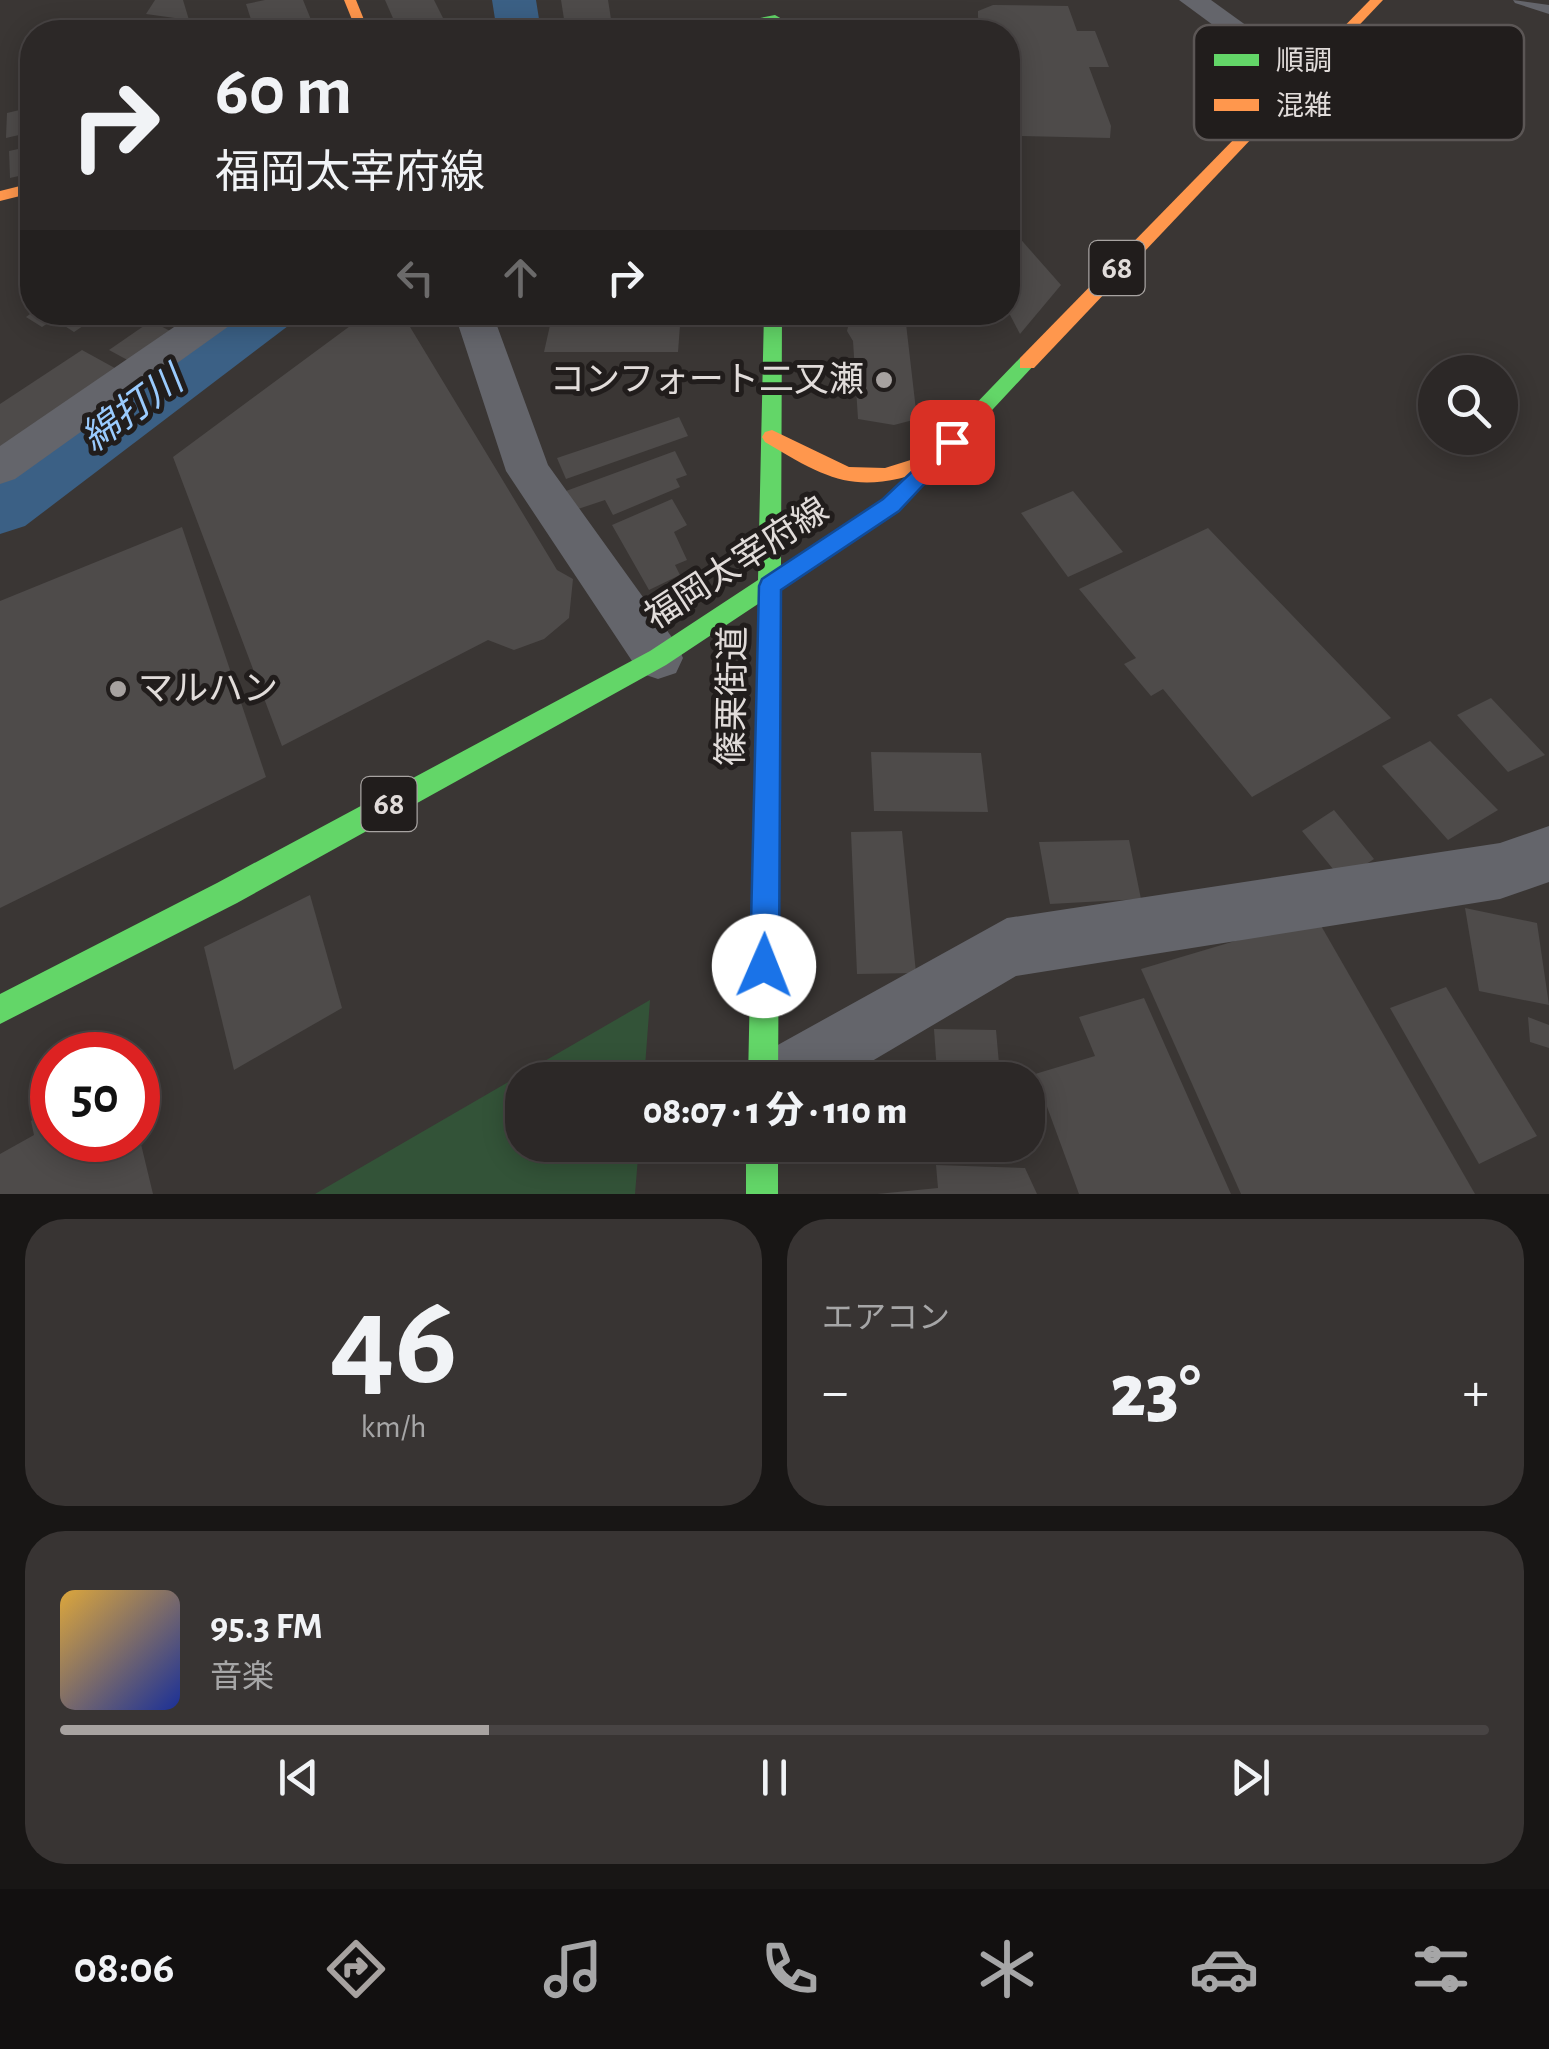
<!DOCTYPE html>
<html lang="ja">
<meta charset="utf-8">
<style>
body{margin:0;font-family:"Alegreya Sans","Noto Sans JP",sans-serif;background:#383433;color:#f1f3f6;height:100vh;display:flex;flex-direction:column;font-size:38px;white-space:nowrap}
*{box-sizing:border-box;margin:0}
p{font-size:32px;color:#a6a6a7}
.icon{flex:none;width:55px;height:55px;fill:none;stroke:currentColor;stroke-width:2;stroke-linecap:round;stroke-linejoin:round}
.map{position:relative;height:1194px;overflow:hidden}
.side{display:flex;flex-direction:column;gap:25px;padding:25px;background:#181615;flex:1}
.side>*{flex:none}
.banner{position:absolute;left:20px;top:20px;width:1000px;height:305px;border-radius:40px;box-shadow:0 5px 25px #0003,0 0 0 2px #484444;background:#2c2827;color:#f1f3f6;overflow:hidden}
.fabs{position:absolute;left:1418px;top:355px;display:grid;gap:20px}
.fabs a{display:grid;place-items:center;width:100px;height:100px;border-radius:50%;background:#2c2827;box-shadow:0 5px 25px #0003,0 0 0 2px #484444;font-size:50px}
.speed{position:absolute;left:30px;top:1032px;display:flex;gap:20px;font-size:50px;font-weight:700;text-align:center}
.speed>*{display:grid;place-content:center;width:130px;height:130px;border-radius:50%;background:#2c2827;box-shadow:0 5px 25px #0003,0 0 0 2px #484444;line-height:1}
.speed .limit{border:15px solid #d22;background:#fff;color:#111}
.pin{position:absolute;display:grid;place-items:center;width:85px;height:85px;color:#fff;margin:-42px;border-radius:20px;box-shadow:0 5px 15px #0006}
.me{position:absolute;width:110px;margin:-55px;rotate:1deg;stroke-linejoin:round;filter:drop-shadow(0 0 8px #0008)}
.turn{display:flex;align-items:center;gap:35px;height:210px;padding:0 30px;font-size:45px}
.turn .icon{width:130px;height:130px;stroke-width:2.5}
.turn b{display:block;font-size:70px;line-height:85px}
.lanes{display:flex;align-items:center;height:95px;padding:0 30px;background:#0003;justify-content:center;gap:50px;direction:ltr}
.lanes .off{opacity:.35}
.big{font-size:75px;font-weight:800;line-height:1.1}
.side .tile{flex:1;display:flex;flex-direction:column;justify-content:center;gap:15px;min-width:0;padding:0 35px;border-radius:40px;background:#383433}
.side .dial{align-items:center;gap:0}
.dial b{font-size:130px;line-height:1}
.song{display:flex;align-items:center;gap:30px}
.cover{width:120px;height:120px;border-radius:15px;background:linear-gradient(135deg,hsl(40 70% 55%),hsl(230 70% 35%))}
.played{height:10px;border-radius:5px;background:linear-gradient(90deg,#a7a2a0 30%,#484444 30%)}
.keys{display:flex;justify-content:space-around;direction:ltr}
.heat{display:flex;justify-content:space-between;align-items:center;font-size:55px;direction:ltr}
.side .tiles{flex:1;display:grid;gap:25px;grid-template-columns:1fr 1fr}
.tile:last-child{grid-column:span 2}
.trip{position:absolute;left:505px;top:1062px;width:540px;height:100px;border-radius:40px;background:#2c2827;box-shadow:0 5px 25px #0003,0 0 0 2px #484444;font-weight:800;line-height:100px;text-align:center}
.tab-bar{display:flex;height:160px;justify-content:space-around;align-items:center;background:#121010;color:#a6a6a7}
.tab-bar .icon{width:70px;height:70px}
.tab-bar .current{color:#a7a2a0}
.tab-bar b{font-size:45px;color:#f1f3f6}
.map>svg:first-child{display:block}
.green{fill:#335338}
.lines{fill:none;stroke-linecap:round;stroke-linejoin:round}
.river{fill:#3b6085;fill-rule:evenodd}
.building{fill:#4e4b4a}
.lane{fill:#64656b;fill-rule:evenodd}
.street{fill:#64656b;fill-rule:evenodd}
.fast{fill:#63d668;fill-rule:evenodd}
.slow{fill:#ff974d;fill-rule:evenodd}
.route{fill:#1a73e8;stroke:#114b97;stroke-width:2.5}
.poi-dot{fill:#a7a2a0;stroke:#211d1c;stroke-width:4}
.labels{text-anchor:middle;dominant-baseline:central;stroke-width:10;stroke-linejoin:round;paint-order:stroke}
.shield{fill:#211d1c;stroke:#a7a3a1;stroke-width:2.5}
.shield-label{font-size:32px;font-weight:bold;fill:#e1dcda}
.poi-label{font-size:35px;fill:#e1dcda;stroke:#211d1c;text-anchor:end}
.street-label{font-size:35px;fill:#e1dcda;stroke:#211d1c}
.water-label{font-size:38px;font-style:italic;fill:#9acbfe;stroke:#211d1c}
.key{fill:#211d1c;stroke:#5b5655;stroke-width:2.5}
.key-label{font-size:28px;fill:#e1dcda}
</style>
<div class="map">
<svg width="1549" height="1194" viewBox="0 0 1549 1194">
<rect width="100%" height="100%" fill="#3a3634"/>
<polygon class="green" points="650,1000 644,1080 522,1080 522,1145 639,1145 635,1194 315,1194"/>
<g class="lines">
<g class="river">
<polygon points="492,0 536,0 539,19 533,32 489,32 495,19"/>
<polygon points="225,312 297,312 288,326 25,526 0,534 0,470"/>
</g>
</g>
<g class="building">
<polygon points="155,0 183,0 189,20 146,14"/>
<polygon points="265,0 303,0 316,32 255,32 246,4"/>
<polygon points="385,0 434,0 446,24 399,32"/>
<polygon points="561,0 608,0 613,32 566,32"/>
<polygon points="993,5 1068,6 1077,31 1095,31 1109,67 1089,67 1111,126 1110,138 1021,136 1008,130 1008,32 981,32 978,17 978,11"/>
<polygon points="175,20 197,22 185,32 159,32"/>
<polygon points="32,107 32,132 6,138 7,113"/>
<polygon points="32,146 32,173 10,178 9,151"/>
<polygon points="1008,225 1061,285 1020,334 1008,311"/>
<polygon points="33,312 104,312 74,332 54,319 42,327 26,317"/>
<polygon points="369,312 401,312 557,570 573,579 569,618 544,639 514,650 488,640 282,746 173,457"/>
<polygon points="553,312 681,312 678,352 544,352"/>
<polygon points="862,315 905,315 917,419 894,425 858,419 853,341 847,331 849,323"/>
<polygon points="151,321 174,333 133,363 109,350"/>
<polygon points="82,350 122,372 0,455 0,404"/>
<polygon points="679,417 688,436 566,479 557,458"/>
<polygon points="675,451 687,475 676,479 680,487 613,515 605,500 575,510 566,491"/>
<polygon points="1073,491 1123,552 1068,577 1021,513"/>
<polygon points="672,499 687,525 674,532 687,560 675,565 680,575 649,590 612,525"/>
<polygon points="182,527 266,777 0,908 0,601"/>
<polygon points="1208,528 1391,718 1252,797 1163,689 1151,696 1124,664 1136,658 1079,589"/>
<polygon points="1491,698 1545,755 1508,772 1457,715"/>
<polygon points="1430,741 1498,810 1448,840 1382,766"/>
<polygon points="871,752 981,753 988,812 874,811"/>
<polygon points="1334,810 1374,859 1342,880 1302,831"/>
<polygon points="902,831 916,973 857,974 851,832"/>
<polygon points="1129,840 1141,899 1050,904 1039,842"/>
<polygon points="310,895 342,1008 234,1070 204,947"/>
<polygon points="1465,908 1537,923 1549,1005 1479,991"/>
<polygon points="1316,917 1475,1194 1241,1194 1141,969"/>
<polygon points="1446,987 1537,1136 1479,1164 1390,1008"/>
<polygon points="1144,998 1231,1194 1079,1194 1035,1074 1095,1056 1079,1017"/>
<polygon points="1528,1017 1549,1025 1549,1048 1530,1042"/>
<polygon points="934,1029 996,1030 1000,1075 937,1073"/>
<polygon points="52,1108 52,1140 140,1140 153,1194 0,1194 0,1154 34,1135 31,1121"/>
<polygon points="936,1165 1025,1168 1037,1194 877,1194 938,1188"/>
</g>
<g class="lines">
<polygon class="lane" points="1513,0 1549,5 1549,14 1515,3"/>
<g class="street">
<polygon points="1179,0 1211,0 1315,75 1300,84 1289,81"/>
<polygon points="196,312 242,312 236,321 15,479 0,484 0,446"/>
<polygon points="454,312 492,312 548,465 676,643 683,658 676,673 658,679 640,673 506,471"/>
<polygon points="1549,826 1549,882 1500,899 1016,976 840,1080 747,1080 756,1057 1007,918 1500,843"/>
</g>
<g class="fast">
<polygon points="775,15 782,19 780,22 717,32 689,32"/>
<polygon points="764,312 782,312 781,566 884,499 1020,358 1027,357 1036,363 898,511 781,589 778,1080 748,1080 758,604 666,665 237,903 0,1024 0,994 217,883 650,651 758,580"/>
<rect x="746" y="1145" width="32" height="49"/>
</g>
<g class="slow">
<polygon points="344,0 356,0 369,32 357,32"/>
<polygon points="1370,0 1383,0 1034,368 1020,368 1020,358"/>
<polygon points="32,183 32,193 0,201 0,191"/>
<path d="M772 430 849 467 885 468 933 453 943 461 940 466C860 495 836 485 765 442L762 437 765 432Z"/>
</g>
</g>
<polygon class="route" points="952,434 959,436 959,447 899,511 781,590 779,966 775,976 764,980 754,976 750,966 759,586 762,579 883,499"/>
<g class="poi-dot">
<circle cx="884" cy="380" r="10"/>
<circle cx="118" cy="689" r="10"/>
</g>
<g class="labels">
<g class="shield">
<rect x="1089.5" y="241" width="55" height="54" rx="8"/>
<rect x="361.5" y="777" width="55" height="54" rx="8"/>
</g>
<g class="shield-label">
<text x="1117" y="268">68</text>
<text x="389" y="804">68</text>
</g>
<g class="poi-label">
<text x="864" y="380">コンフォート二又瀬</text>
<text x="138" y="689" text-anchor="start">マルハン</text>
</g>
<g class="street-label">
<text transform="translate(737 564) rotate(-33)">福岡太宰府線</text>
<text transform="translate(733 696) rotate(-89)">篠栗街道</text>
</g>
<g class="water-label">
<text transform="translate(133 410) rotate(-36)">綿打川</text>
</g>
</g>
<rect x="1194" y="25" width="330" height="115" rx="15" class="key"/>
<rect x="1214" y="54" width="45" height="12" fill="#63d668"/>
<rect x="1214" y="99" width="45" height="12" fill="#ff974d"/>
<g class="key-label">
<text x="1276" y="70">順調</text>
<text x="1276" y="115">混雑</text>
</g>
</svg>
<div class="fabs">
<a><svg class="icon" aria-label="search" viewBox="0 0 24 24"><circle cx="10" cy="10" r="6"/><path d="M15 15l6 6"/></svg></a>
</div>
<div class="speed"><div class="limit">50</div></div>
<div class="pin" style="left:952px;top:442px;background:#d93025"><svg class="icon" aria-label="arrive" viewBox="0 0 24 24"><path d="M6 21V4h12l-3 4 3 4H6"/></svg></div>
<svg class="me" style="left:764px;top:966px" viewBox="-20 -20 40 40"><circle r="19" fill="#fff"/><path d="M0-13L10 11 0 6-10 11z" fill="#1a73e8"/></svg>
<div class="trip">08:07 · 1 分 · 110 m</div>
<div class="banner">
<div class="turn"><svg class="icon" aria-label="right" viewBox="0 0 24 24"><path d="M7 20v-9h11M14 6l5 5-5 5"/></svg><div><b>60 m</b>福岡太宰府線</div></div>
<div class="lanes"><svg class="icon off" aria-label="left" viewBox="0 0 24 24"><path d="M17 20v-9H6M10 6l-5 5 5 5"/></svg><svg class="icon off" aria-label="ahead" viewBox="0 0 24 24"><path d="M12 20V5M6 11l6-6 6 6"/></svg><svg class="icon" aria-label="right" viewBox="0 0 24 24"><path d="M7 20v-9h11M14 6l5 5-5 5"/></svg></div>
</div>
</div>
<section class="side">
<div class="tiles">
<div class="tile dial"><b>46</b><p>km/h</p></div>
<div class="tile"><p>エアコン</p>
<div class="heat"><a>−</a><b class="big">23°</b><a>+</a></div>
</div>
<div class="tile">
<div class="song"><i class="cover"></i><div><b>95.3 FM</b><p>音楽</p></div></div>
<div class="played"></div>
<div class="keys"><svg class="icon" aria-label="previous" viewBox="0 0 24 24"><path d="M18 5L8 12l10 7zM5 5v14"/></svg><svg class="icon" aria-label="pause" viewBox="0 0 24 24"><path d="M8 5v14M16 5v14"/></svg><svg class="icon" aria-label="next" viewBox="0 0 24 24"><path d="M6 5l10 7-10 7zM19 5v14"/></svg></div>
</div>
</div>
</section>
<nav class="tab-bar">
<b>08:06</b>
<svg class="icon current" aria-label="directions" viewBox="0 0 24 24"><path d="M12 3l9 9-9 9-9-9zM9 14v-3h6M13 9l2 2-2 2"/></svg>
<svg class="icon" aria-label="music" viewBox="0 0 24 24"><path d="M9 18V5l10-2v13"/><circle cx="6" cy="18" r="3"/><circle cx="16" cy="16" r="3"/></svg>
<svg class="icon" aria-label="phone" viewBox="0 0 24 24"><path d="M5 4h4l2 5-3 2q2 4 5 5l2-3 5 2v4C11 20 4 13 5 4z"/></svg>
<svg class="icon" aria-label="climate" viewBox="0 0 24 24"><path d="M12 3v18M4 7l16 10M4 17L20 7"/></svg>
<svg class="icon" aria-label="car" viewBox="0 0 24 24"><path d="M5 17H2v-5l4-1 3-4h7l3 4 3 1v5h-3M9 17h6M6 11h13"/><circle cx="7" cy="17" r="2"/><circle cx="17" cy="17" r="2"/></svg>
<svg class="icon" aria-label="filters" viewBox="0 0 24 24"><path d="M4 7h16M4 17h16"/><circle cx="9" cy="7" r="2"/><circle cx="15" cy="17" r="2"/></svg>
</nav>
